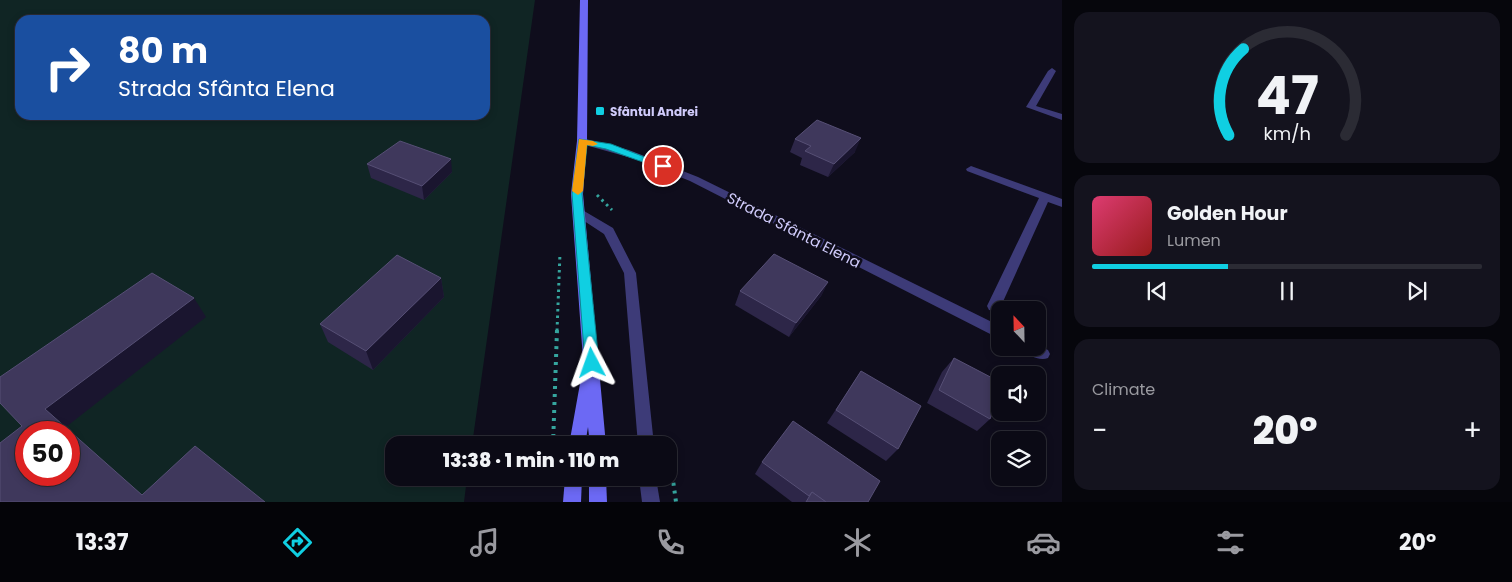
<!DOCTYPE html>
<meta charset="utf-8">
<style>
body{margin:0;font-family:Poppins,sans-serif;background:#14131e;color:#f1f3f6;height:100vh;display:flex;flex-direction:column;font-size:19px;white-space:nowrap}
*{box-sizing:border-box;margin:0}
p{font-size:16px;color:#9a9aa0}
.icon{flex:none;width:28px;height:28px;fill:none;stroke:currentColor;stroke-width:2;stroke-linecap:round;stroke-linejoin:round}
.map{position:relative;flex:1;overflow:hidden}
.drawer{display:flex;flex-direction:column;gap:12px;padding:12px;background:#06060c;width:450px}
.drawer>*{flex:none}
.guide{position:absolute;left:15px;top:15px;width:475px;height:105px;border-radius:15px;box-shadow:0 2px 8px #0003,0 0 0 1px #2b2b34;background:#1a4fa0;color:#fff;overflow:hidden}
.needle{width:32px;rotate:338deg}
.controls{position:absolute;left:991px;top:301px;display:grid;gap:10px}
.controls a{display:grid;place-items:center;width:55px;height:55px;border-radius:10px;background:#0b0a15;box-shadow:0 2px 8px #0003,0 0 0 1px #2b2b34;font-size:25px}
.speed{position:absolute;left:15px;top:421px;display:flex;gap:10px;font-size:25px;font-weight:700;text-align:center}
.speed>*{display:grid;place-content:center;width:65px;height:65px;border-radius:50%;background:#0b0a15;box-shadow:0 2px 8px #0003,0 0 0 1px #2b2b34;line-height:1}
.speed .limit{border:8px solid #d22;background:#fff;color:#111}
.pin{position:absolute;display:grid;place-items:center;width:42px;height:42px;color:#fff;margin:-21px;border:2px solid #fff;border-radius:50%;box-shadow:0 1px 5px #0007}
.me{position:absolute;width:55px;margin:-28px;rotate:356deg;stroke-linejoin:round;filter:drop-shadow(0 0 4px #0008)}
.turn{display:flex;align-items:center;gap:18px;height:105px;padding:0 20px;font-size:22px}
.turn .icon{width:65px;height:65px;stroke-width:2.5}
.turn b{display:block;font-size:35px;line-height:42px}
.big{font-size:38px;font-weight:800;line-height:1.1}
.drawer .widget{flex:1;display:flex;flex-direction:column;justify-content:center;gap:8px;min-width:0;padding:0 18px;border-radius:15px;background:#14131e}
.drawer .dial{align-items:center;gap:0}
.dial svg{height:130px;overflow:visible;fill:none;stroke:#2b2b34;stroke-width:7;stroke-linecap:round;text-anchor:middle}
.dial text{fill:#f1f3f6;stroke:none}
.song{display:flex;align-items:center;gap:15px}
.cover{width:60px;height:60px;border-radius:8px;background:linear-gradient(135deg,hsl(340 70% 55%),hsl(0 70% 35%))}
.played{height:5px;border-radius:2px;background:linear-gradient(90deg,#10cfe2 35%,#2b2b34 35%)}
.keys{display:flex;justify-content:space-around;direction:ltr}
.heat{display:flex;justify-content:space-between;align-items:center;font-size:28px;direction:ltr}
.trip{position:absolute;left:385px;top:436px;width:292px;height:50px;border-radius:15px;background:#0b0a15;box-shadow:0 2px 8px #0003,0 0 0 1px #2b2b34;font-weight:800;line-height:50px;text-align:center}
.menu{display:flex;height:80px;justify-content:space-around;align-items:center;background:#040408;color:#9a9aa0}
.menu .icon{width:35px;height:35px}
.menu .active{color:#10cfe2}
.menu b{font-size:22px;color:#f1f3f6}
main{display:flex;flex:1;min-height:0}
.map>svg:first-child{display:block}
.green{fill:#102524;fill-rule:evenodd}
.lines{fill:none;stroke-linecap:round;stroke-linejoin:round}
.path-far1{stroke:#35a59e;stroke-width:3;stroke-dasharray:2.5 4;stroke-linecap:butt}
.path{stroke:#35a59e;stroke-width:4;stroke-dasharray:3 5;stroke-linecap:butt}
.street{fill:#3d3b78;fill-rule:evenodd}
.secondary{fill:#6c69f4;fill-rule:evenodd}
.wall{fill:#2d2648}
.shaded-wall{fill:#1a152f}
.building{fill:#3f385c;stroke:#564f75;fill-rule:evenodd}
.route{fill:#10cfe2;stroke:#0a8793}
.slow{fill:#f59e0b}
.poi-dot{fill:#10cfe2;stroke:#0f0d1c;stroke-width:2}
.labels{text-anchor:middle;dominant-baseline:central;stroke-width:5;stroke-linejoin:round;paint-order:stroke}
.far-poi-label{font-size:12px;font-weight:bold;fill:#d0cbfb;stroke:#0f0d1c;text-anchor:start}
.street-label{font-size:15px;fill:#d0cbfb;stroke:#0f0d1c}
</style>
<main>
<div class="map">
<svg width="1062" height="502" viewBox="0 0 1062 502">
<rect width="100%" height="100%" fill="#0f0d1c"/>
<path class="green" d="M0 0H535L472 445H394V478H467L464 502H0ZM20 20H485V115H20ZM26 432H69V475H26Z"/>
<g class="lines">
<g class="path-far1">
<polyline points="597,195 612,210"/>
<polyline points="557,331 560,253"/>
</g>
<g class="path">
<polyline points="553,445 557,330"/>
<polyline points="669,451 676,502"/>
</g>
<g class="street">
<polygon points="1052,68 1056,71 1036,106 1062,114 1062,120 1026,107 1048,71"/>
<polygon points="582,138 629,150 698,177 1000,326 1000,339 690,181 635,159 578,143 578,139"/>
<polygon points="971,166 1062,199 1062,207 1048,202 1001,306 999,310 994,311 989,310 987,306 1039,198 967,171 966,169"/>
<polygon points="579,208 613,228 636,273 654,445 638,445 624,273 604,234 575,215 573,212 575,209"/>
<path d="M1038 345 1048 350 1050 354 1048 358C1040 361 1026 356 1022 348H1038Z"/>
<polygon points="639,478 656,478 660,502 642,502"/>
</g>
<g class="secondary">
<polygon points="580,0 588,0 587,141 583,194 606,445 590,445 588,427 585,445 569,445 581,378 584,373 571,194 577,141"/>
<polygon points="565,478 582,478 581,502 563,502"/>
<polygon points="589,478 606,478 607,502 589,502"/>
</g>
</g>
<g class="wall">
<polygon points="795,139 855,152 828,177 800,165 802,158 790,152"/>
<polygon points="367,164 452,172 424,200 371,178"/>
<polygon points="441,278 444,297 373,370 328,342 320,324"/>
<polygon points="828,282 821,296 789,337 735,305 740,291"/>
<polygon points="954,358 990,419 977,431 927,403 942,372"/>
<polygon points="861,371 898,449 886,461 827,423"/>
<polygon points="762,462 868,502 792,502 755,474"/>
</g>
<g class="shaded-wall">
<polygon points="861,138 855,152 828,177 834,164"/>
<polygon points="451,159 452,172 424,200 422,186"/>
<polygon points="441,278 444,297 373,370 366,351"/>
<polygon points="828,282 821,296 789,337 796,323"/>
<polygon points="194,298 206,317 66,427 45,409"/>
</g>
<g class="building">
<polygon points="817,120 861,138 834,164 805,151 811,146 795,139"/>
<polygon points="400,141 451,159 422,186 367,164"/>
<polygon points="774,254 828,282 796,323 740,291"/>
<polygon points="397,255 441,278 366,351 320,324"/>
<path d="M152 273 194 298 45 409 142 495 195 446 265 502H0V443L22 426 0 403V377ZM26 432H69V475H26Z"/>
<polygon points="954,358 1000,382 1000,394 990,419 939,390"/>
<polygon points="861,371 921,406 898,449 836,410"/>
<polygon points="793,421 880,481 868,502 826,502 812,492 809,496 762,462"/>
<polygon points="812,492 826,502 806,502"/>
</g>
<polygon class="route" points="579,139 611,144 668,166 667,168 660,168 606,149 587,145 582,194 599,363 597,367 592,368 587,367 585,363 572,194"/>
<polygon class="slow" points="579,139 593,141 598,144 593,146 587,145 583,191 578,195 572,191"/>
<rect class="poi-dot" x="595" y="106" width="10" height="10" rx="2.5"/>
<g class="labels">
<g class="far-poi-label">
<text x="610" y="111">Sfântul Andrei</text>
</g>
<g class="street-label">
<text transform="translate(794 230) rotate(27)">Strada Sfânta Elena</text>
</g>
</g>
</svg>
<div class="controls">
<a><svg class="needle" viewBox="-14 -14 28 28"><path d="M0-13l5 13h-10z" fill="#e53935"/><path d="M0 13l5-13h-10z" fill="#9a9aa0"/></svg></a>
<a><svg class="icon" aria-label="sound" viewBox="0 0 24 24"><path d="M4 9h4l5-4v14l-5-4H4zM17 9q2 3 0 6"/></svg></a>
<a><svg class="icon" aria-label="layers" viewBox="0 0 24 24"><path d="M12 4l9 5-9 5-9-5zM3 14l9 5 9-5"/></svg></a>
</div>
<div class="speed"><div class="limit">50</div></div>
<div class="pin" style="left:663px;top:166px;background:#d93025"><svg class="icon" aria-label="arrive" viewBox="0 0 24 24"><path d="M6 21V4h12l-3 4 3 4H6"/></svg></div>
<svg class="me" style="left:592px;top:363px" viewBox="-20 -20 40 40"><path d="M0-17L14 15 0 8-14 15z" fill="#10cfe2" stroke="#fff" stroke-width="4"/></svg>
<div class="trip">13:38 · 1 min · 110 m</div>
<div class="guide">
<div class="turn"><svg class="icon" aria-label="right" viewBox="0 0 24 24"><path d="M7 20v-9h11M14 6l5 5-5 5"/></svg><div><b>80 m</b>Strada Sfânta Elena</div></div>
</div>
</div>
<section class="drawer">
<div class="widget dial"><svg viewBox="0 0 100 80">
<path d="M14 69A42 42 0 1 1 86 69"/>
<path d="M14 69A42 42 0 0 1 23 16" stroke="#10cfe2"/>
<text x="50" y="56" font-size="32" font-weight="700">47</text>
<text x="50" y="72" font-size="11">km/h</text>
</svg></div>
<div class="widget">
<div class="song"><i class="cover"></i><div><b>Golden Hour</b><p>Lumen</p></div></div>
<div class="played"></div>
<div class="keys"><svg class="icon" aria-label="previous" viewBox="0 0 24 24"><path d="M18 5L8 12l10 7zM5 5v14"/></svg><svg class="icon" aria-label="pause" viewBox="0 0 24 24"><path d="M8 5v14M16 5v14"/></svg><svg class="icon" aria-label="next" viewBox="0 0 24 24"><path d="M6 5l10 7-10 7zM19 5v14"/></svg></div>
</div>
<div class="widget"><p>Climate</p>
<div class="heat"><a>−</a><b class="big">20°</b><a>+</a></div>
</div>
</section>
</main>
<nav class="menu">
<b>13:37</b>
<svg class="icon active" aria-label="directions" viewBox="0 0 24 24"><path d="M12 3l9 9-9 9-9-9zM9 14v-3h6M13 9l2 2-2 2"/></svg>
<svg class="icon" aria-label="music" viewBox="0 0 24 24"><path d="M9 18V5l10-2v13"/><circle cx="6" cy="18" r="3"/><circle cx="16" cy="16" r="3"/></svg>
<svg class="icon" aria-label="phone" viewBox="0 0 24 24"><path d="M5 4h4l2 5-3 2q2 4 5 5l2-3 5 2v4C11 20 4 13 5 4z"/></svg>
<svg class="icon" aria-label="climate" viewBox="0 0 24 24"><path d="M12 3v18M4 7l16 10M4 17L20 7"/></svg>
<svg class="icon" aria-label="car" viewBox="0 0 24 24"><path d="M5 17H2v-5l4-1 3-4h7l3 4 3 1v5h-3M9 17h6M6 11h13"/><circle cx="7" cy="17" r="2"/><circle cx="17" cy="17" r="2"/></svg>
<svg class="icon" aria-label="filters" viewBox="0 0 24 24"><path d="M4 7h16M4 17h16"/><circle cx="9" cy="7" r="2"/><circle cx="15" cy="17" r="2"/></svg>
<b>20°</b>
</nav>
